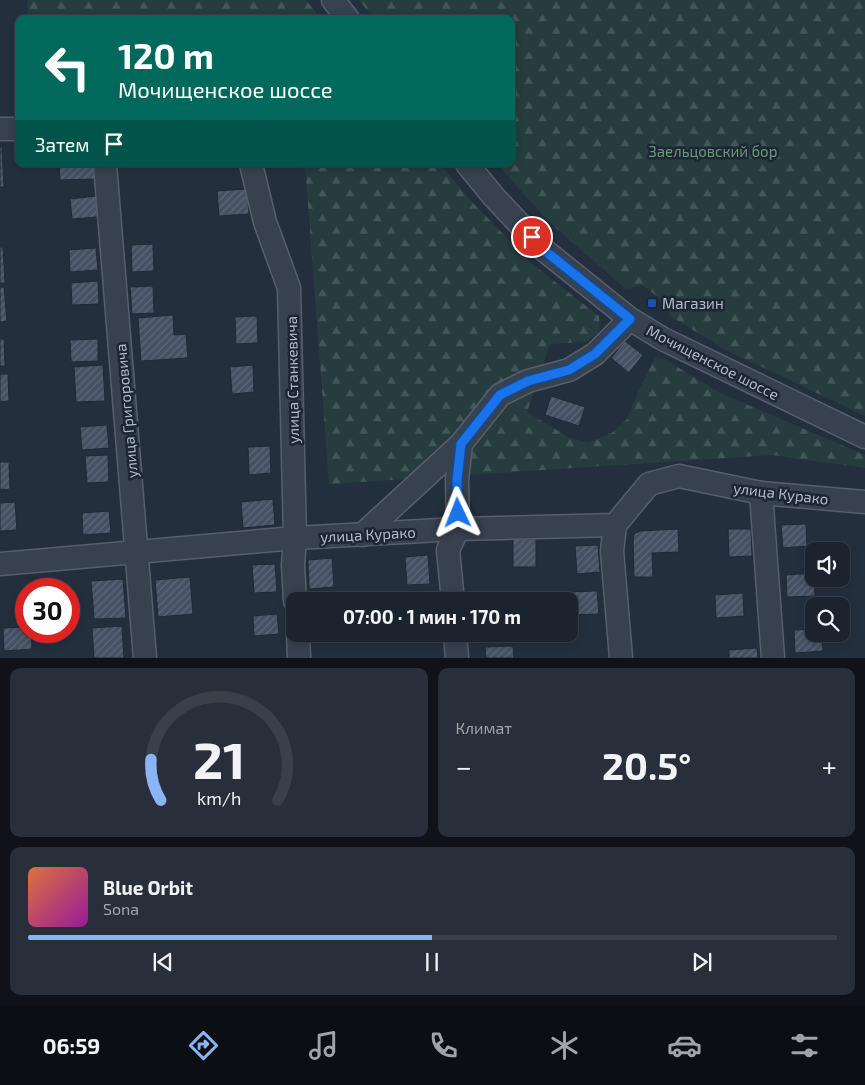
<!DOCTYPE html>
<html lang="ru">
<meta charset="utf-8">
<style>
body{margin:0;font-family:"Exo 2",sans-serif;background:#282f3a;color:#f1f3f6;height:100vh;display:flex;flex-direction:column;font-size:19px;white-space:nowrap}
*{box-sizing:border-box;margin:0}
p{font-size:16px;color:#a0a4aa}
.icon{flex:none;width:28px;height:28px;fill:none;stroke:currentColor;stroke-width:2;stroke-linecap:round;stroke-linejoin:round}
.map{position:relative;height:658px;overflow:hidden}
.details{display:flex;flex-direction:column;gap:10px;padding:10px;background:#0f1319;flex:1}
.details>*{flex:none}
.hud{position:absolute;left:15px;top:15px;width:500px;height:152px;border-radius:10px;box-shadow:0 2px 8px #0003,0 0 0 1px #39404a;background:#00695c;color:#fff;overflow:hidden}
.controls{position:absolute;left:805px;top:542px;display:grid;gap:10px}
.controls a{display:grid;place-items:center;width:45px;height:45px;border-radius:10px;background:#1b232e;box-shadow:0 2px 8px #0003,0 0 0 1px #39404a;font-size:25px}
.speed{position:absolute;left:15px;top:578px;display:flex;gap:10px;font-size:25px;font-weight:700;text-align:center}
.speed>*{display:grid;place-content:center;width:65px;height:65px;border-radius:50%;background:#1b232e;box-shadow:0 2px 8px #0003,0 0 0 1px #39404a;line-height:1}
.speed .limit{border:8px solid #d22;background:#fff;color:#111}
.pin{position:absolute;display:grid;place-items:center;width:42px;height:42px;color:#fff;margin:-21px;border:2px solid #fff;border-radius:50%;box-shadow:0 1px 5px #0007}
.me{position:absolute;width:55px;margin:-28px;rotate:358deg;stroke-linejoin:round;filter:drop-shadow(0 0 4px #0008)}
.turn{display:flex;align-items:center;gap:18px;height:105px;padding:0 20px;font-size:22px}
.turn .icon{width:65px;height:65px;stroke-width:2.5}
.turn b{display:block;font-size:35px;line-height:42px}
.then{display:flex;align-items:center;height:48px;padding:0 20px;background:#0003;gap:10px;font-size:19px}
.big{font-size:38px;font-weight:700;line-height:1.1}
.details .widget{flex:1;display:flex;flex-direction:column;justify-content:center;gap:8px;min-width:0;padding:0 18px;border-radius:10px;background:#282f3a}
.details .dial{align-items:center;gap:0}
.dial svg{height:130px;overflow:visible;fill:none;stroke:#39404a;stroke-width:7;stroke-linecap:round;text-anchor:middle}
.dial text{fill:#f1f3f6;stroke:none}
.song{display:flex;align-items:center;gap:15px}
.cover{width:60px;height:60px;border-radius:8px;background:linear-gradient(135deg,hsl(20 70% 55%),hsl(300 70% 35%))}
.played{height:5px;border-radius:2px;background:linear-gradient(90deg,#8ab4f8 50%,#39404a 50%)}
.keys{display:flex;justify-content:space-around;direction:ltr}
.heat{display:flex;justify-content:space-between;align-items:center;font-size:28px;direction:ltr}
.details .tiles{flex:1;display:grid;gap:10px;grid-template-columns:1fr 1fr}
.widget:last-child{grid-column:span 2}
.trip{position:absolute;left:286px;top:592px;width:292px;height:50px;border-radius:10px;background:#1b232e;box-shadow:0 2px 8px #0003,0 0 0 1px #39404a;font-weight:700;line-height:50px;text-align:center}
.dock{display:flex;height:80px;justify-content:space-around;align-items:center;background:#0b0e12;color:#a0a4aa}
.dock .icon{width:35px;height:35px}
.dock .selected{color:#8ab4f8}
.dock b{font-size:22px;color:#f1f3f6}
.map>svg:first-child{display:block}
.forest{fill:url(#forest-firs)}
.building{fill:url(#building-hatch);stroke:#1f2835}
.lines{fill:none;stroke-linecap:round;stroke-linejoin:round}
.minor-casing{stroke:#565f6c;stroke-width:25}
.minor{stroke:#38414e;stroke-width:22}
.route-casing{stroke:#114b97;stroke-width:12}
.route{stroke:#1a73e8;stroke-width:9}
.transit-dot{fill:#1a4fb4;stroke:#1d2633;stroke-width:2}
.labels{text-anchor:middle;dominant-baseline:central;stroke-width:5;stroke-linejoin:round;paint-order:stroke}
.park-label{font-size:15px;fill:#6b9a76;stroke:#1d2633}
.poi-label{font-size:15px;fill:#b4bcc9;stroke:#1d2633;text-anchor:start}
.street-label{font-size:15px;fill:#b4bcc9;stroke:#1d2633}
</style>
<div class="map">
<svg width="865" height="658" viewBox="0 0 865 658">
<defs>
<pattern id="forest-firs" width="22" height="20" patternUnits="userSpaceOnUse" patternTransform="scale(1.25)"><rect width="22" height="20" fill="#263c3f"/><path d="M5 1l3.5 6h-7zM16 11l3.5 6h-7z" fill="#435659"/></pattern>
<pattern id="building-hatch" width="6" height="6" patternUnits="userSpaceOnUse" patternTransform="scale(1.25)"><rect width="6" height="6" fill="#455162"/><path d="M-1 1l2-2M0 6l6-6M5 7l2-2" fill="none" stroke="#5d6877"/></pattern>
</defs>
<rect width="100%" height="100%" fill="#242f3e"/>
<g class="forest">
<polygon points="27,0 306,0 321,19 28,19"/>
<polygon points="359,0 865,0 865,416 726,350 670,316 665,302 642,285 626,289 548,221 497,164 511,164 511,19 374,19"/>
<polygon points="305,164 440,164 472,202 532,264 599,316 600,331 586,342 550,344 527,412 568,437 589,443 613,432 627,419 639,390 655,358 666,360 720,393 865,455 865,468 772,455 329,484"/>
</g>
<g class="building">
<polygon points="0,147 2,147 4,187 0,187"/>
<polygon points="59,164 94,164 95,179 60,180"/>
<polygon points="247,189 249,214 219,216 217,191"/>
<polygon points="96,196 98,217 72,219 70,199"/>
<polygon points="153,244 154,271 132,272 131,245"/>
<polygon points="0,247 3,247 5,283 0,283"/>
<polygon points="96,248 98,270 70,272 69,250"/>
<polygon points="98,281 99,304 72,305 71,283"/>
<polygon points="153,286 154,313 132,314 130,287"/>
<polygon points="0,287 4,287 7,321 0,322"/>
<polygon points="173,315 174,335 186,334 188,358 141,361 138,318"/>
<polygon points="257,316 258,343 236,344 235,317"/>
<polygon points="0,339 4,339 5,366 0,366"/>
<polygon points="98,339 98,361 71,362 70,340"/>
<polygon points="625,341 643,355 629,373 611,358"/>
<polygon points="103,365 105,401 76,402 74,367"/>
<polygon points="253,365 254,392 232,394 230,367"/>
<polygon points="0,374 8,374 9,401 0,402"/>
<polygon points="551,396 585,407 579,426 545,415"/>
<polygon points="107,425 109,448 82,450 80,427"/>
<polygon points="270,446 271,473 249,475 248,447"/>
<polygon points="108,455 109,482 87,483 85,456"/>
<polygon points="0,462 9,462 10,489 0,490"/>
<polygon points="273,499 275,525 243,528 241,502"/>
<polygon points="15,502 17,530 0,531 0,503"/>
<polygon points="109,511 111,533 83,535 82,513"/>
<polygon points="806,524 807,546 783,548 781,525"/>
<polygon points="678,529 679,552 652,553 653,577 634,577 633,541 634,534 640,531"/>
<polygon points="728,529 751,529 752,556 729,557"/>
<rect x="513" y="539" width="23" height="28"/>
<polygon points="598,545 600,572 577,574 575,546"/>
<polygon points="428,555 430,584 407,585 405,557"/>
<polygon points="332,558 334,587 309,589 308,560"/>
<polygon points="275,564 277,592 254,593 252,565"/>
<polygon points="814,573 815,596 787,597 786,575"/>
<polygon points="190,577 193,614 158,617 155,580"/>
<polygon points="123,579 126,618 94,619 91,581"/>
<polygon points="597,591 599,614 571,615 569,592"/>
<polygon points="743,593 744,616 716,618 715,595"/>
<polygon points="497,596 498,601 475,601 474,598"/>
<polygon points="277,614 279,634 254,636 253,616"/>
<polygon points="122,626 124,658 94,658 92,628"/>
<polygon points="26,627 26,631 31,631 32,649 4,651 3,628"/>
<polygon points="814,629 814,634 822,634 823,651 795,653 794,630"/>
<polygon points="513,646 514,658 486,658 485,647"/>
<polygon points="757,648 758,658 729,658 729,650"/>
</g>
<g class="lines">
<g class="minor-casing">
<g id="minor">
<polyline points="333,0 348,19"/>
<polyline points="0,129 19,129"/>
<polyline points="105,164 145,658"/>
<polyline points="251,164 265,222 289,288 295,538 293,565 295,601"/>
<polyline points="467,164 494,197 544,250 630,319 663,339 865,437"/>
<polyline points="761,493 773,658"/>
<polyline points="615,525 612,551 621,658"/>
<polyline points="362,535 461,444"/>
<polyline points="0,564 295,538 458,529 615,525 649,484 679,476 761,493 865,502"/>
<polyline points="453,601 448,550 458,529 457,480 461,444 500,395 528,381 569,370 595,354 630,319"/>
<polyline points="298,634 299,658"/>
<polyline points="455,634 457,658"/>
</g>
</g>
<use href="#minor" class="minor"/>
</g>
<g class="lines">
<g class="route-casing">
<polyline id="route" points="458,513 457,480 461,444 500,395 528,381 569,370 595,354 630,319 544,250 532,237"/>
</g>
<use href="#route" class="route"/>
</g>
<rect class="transit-dot" x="647" y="298" width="10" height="10" rx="2.5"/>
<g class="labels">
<g class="park-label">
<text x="713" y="151">Заельцовский бор</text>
</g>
<g class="poi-label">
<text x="662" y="303">Магазин</text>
</g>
<g class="street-label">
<text transform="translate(713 362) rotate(27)">Мочищенское шоссе</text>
<text transform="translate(292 380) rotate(-91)">улица Станкевича</text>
<text transform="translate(126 411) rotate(-95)">улица Григоровича</text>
<text transform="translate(781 493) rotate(7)">улица Курако</text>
<text transform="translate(368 534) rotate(-3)">улица Курако</text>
</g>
</g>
</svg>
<div class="controls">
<a><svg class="icon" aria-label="sound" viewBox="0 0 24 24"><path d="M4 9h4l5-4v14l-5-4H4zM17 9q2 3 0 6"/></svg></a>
<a><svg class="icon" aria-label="search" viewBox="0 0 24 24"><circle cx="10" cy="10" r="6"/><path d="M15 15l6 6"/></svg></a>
</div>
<div class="speed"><div class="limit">30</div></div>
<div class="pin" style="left:532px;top:237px;background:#d93025"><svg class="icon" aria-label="arrive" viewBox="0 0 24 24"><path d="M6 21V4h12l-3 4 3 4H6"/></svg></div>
<svg class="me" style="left:458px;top:513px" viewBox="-20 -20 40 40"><path d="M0-17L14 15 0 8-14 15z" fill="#1a73e8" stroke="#fff" stroke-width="4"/></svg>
<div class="trip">07:00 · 1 мин · 170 m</div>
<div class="hud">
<div class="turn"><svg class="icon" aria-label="left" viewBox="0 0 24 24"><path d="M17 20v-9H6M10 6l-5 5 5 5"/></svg><div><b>120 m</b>Мочищенское шоссе</div></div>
<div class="then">Затем<svg class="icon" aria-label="arrive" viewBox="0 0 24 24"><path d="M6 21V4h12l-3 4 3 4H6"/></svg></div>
</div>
</div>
<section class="details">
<div class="tiles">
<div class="widget dial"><svg viewBox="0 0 100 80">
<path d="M14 69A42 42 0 1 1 86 69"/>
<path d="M14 69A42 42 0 0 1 8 44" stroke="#8ab4f8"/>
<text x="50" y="56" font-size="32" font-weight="700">21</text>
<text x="50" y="72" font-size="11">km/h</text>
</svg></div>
<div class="widget"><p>Климат</p>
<div class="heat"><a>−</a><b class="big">20.5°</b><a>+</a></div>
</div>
<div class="widget">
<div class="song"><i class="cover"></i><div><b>Blue Orbit</b><p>Sona</p></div></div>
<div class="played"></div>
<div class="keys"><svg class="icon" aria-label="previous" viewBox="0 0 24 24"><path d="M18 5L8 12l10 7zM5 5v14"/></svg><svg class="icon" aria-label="pause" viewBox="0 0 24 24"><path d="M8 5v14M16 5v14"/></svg><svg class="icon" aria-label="next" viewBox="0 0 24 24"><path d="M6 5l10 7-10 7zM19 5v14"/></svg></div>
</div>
</div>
</section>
<nav class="dock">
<b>06:59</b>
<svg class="icon selected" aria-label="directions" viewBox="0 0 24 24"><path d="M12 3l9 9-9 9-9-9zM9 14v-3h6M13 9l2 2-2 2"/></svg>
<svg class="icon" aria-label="music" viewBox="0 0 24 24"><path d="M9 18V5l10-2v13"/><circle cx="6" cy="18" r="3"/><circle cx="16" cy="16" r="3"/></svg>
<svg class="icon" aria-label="phone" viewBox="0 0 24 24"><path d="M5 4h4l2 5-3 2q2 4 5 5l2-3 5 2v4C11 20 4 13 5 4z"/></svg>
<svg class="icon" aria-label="climate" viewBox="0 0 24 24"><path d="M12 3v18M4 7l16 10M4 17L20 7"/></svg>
<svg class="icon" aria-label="car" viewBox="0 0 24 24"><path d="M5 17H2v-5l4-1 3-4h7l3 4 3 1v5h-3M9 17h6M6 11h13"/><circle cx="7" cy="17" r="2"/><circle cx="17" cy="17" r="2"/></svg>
<svg class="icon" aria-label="filters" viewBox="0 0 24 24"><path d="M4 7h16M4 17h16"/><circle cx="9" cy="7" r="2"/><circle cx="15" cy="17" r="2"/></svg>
</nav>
